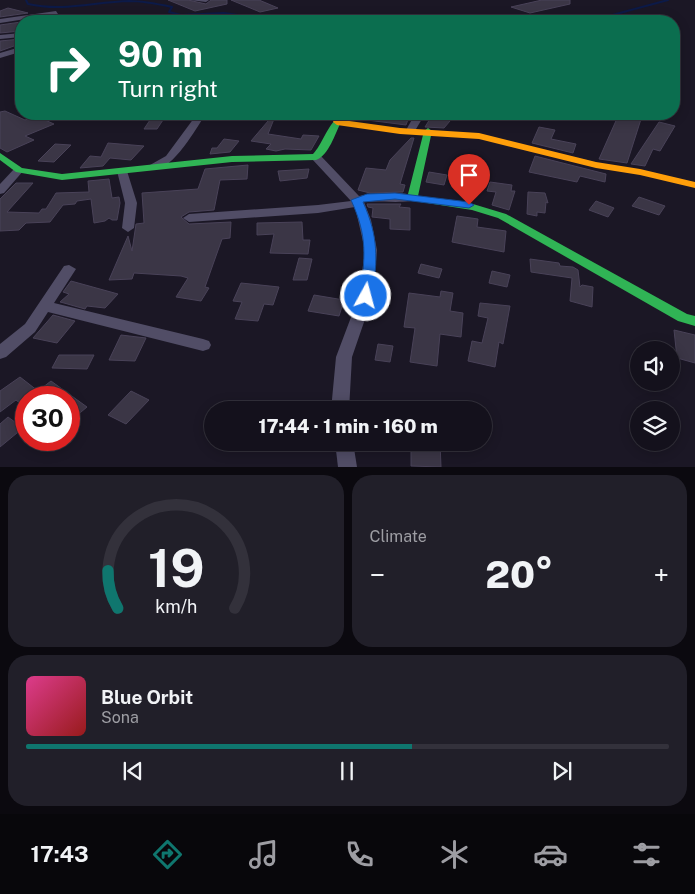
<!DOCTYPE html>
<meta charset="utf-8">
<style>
body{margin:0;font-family:"Public Sans",sans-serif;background:#211f29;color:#f1f3f6;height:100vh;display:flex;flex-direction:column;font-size:19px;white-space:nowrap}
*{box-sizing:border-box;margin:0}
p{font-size:16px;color:#9d9da3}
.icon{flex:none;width:28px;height:28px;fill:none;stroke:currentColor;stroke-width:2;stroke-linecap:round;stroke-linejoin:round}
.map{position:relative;height:467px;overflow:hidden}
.details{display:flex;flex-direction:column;gap:8px;padding:8px;background:#0b090f;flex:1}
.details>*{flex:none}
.hud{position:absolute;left:15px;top:15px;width:665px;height:105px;border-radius:20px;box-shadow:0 2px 12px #0003,0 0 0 1px #33313b;background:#0b6e4f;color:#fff;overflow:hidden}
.controls{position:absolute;left:630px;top:341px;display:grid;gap:10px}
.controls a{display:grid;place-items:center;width:50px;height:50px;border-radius:50%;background:#14111c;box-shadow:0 2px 12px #0003,0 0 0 1px #33313b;font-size:25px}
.speed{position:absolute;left:15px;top:386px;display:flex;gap:10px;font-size:25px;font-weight:700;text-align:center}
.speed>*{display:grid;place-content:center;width:65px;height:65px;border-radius:50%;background:#14111c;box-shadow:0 2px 12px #0003,0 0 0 1px #33313b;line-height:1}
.speed .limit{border:8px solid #d22;background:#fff;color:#111}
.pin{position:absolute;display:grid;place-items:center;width:42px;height:42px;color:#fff;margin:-51px -21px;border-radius:50% 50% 50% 0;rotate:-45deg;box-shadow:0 0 5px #0007}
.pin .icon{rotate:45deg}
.me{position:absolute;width:55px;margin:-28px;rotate:7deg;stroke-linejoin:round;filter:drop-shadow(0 0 4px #0008)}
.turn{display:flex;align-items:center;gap:18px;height:105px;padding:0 20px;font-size:22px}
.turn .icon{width:65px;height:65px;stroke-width:2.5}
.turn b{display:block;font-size:35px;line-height:42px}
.big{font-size:38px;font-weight:800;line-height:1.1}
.details .card{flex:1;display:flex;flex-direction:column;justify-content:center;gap:8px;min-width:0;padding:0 18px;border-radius:20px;background:#211f29}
.details .dial{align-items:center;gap:0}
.dial svg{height:130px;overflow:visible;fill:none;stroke:#33313b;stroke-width:7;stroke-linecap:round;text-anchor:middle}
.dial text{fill:#f1f3f6;stroke:none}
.song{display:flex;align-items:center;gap:15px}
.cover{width:60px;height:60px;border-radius:8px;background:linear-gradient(135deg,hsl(330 70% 55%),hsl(0 70% 35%))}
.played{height:5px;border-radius:2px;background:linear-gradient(90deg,#0f766e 60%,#33313b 60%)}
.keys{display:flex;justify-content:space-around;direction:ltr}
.heat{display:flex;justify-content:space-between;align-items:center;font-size:28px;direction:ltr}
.details .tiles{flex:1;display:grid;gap:8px;grid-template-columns:1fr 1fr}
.card:last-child{grid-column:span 2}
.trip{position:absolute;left:204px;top:401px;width:288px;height:50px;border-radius:25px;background:#14111c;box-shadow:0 2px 12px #0003,0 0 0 1px #33313b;font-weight:800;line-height:50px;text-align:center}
.dock{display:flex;height:80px;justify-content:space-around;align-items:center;background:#08070b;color:#9d9da3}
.dock .icon{width:35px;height:35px}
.dock .active{color:#0f766e}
.dock b{font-size:22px;color:#f1f3f6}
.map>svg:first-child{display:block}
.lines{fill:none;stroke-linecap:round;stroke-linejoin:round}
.stream{stroke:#0c1a48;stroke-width:2}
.building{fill:#3b3646;stroke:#494258}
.street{fill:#514d66;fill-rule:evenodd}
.fast{fill:#30b455;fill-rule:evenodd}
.slow{fill:#ff9f0a;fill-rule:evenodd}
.route{fill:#1a73e8;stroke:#114b97}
</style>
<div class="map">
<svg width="695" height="467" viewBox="0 0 695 467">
<rect width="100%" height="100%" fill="#1b1725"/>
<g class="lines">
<g class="stream">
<path d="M26 0 28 4C63 12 94 2 129 1 144 1 158 4 172 7L169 12 181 15 224 13 260 18 293 17 321 21"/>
<polyline points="590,21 668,0"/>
</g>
</g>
<g class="building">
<polygon points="168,0 188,0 206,4 211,0 227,0 227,4 195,11"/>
<polygon points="231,0 259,0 278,8 260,12"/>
<polygon points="542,0 570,0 570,4 530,13 511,7"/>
<polygon points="8,8 28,13 0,17 0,11"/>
<polygon points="21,22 21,31 0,33 0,25"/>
<polygon points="21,39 21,46 14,46 0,51 0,41"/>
<polygon points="5,111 25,120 36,116 54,124 25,136 34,140 7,152 0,148 0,112"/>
<polygon points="154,114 167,114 157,129 144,129"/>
<polygon points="274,114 276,114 268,134 301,139 303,135 319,136 311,150 285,149 276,151 266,149 271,144 251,141"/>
<polygon points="370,114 389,115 410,114 406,125 367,120"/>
<polygon points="433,114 456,114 444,128 425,127"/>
<polygon points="619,114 642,116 627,163 599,159"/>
<polygon points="659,122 675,126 660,151 653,149 645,166 631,164"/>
<polygon points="539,127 555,130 551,139 576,144 573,153 532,143"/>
<polygon points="411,138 414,138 400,184 405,185 403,192 370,193 358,190 366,168 386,170 390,160"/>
<polygon points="224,139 239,141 230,152 210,154 212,148 217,148"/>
<polygon points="108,143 144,146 131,160 110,158 103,166 80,168 90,156 101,157"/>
<polygon points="55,144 71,145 54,162 38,161"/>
<polygon points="535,156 606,174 605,182 580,176 577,182 529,172"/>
<polygon points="248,165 247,179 220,180 214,210 189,212 181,217 189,224 231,222 230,238 222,239 205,287 209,288 201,301 176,297 188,278 181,276 134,273 132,279 109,280 128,236 132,251 136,224 144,223 142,193 198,189 205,169"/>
<polygon points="309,169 307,178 280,181 278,171"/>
<polygon points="429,172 447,175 444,185 426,182"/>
<polygon points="109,179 112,198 119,197 120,203 117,220 112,220 109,218 105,221 94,223 91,199 77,201 75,204 63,205 50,222 26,223 19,230 0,231 0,199 16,183 33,183 7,212 39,213 42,209 46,209 56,193 89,192 88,181"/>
<polygon points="490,182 512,185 511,191 515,191 509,210 492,205 496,192 487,191"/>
<polygon points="528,192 545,193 548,203 546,202 545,213 537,212 537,216 527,214"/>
<polygon points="639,197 665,206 659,215 632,206"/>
<polygon points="596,201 614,208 608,217 589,210"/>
<polygon points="367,204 401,204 399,207 410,208 410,230 390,229 390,219 372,217 373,208 368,207"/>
<polygon points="457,216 478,219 477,227 506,231 504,252 452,242"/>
<polygon points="302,222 303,240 310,240 308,254 270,253 274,234 257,235 257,223"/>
<polygon points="299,258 312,259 307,280 293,280"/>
<polygon points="530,259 559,263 560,266 573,267 578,270 580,287 582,285 593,287 592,307 570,301 572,278 531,272"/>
<polygon points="421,264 442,269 439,278 418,273"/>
<polygon points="492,271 510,275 507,287 489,283"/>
<polygon points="71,281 118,294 105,308 87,306 85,309 64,303 60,302 69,294 63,292"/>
<polygon points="241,283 279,287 273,305 264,304 258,321 235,319 242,302 233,301"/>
<polygon points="441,291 453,293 450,311 463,313 461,337 440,334 437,366 410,362 415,328 404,327 409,293 440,297"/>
<polygon points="314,295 344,300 339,316 308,311"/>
<polygon points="480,303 510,306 503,344 499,342 495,367 468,361 472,341 482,343 488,318 478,316"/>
<polygon points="53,315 75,321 57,343 33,338"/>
<polygon points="674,330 695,335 695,363 677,358"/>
<polygon points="121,335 146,338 135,361 109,360"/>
<polygon points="378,344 393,346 390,362 375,360"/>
<polygon points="59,355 94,355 87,369 52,368"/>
<polygon points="20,377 38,391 51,381 87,407 69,422 69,398 26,398 26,408 16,400 0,412 0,391"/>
<polygon points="131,391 149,400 126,424 108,415"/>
<polygon points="8,417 23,428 0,447 0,424"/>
<polygon points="411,442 440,442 441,467 411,466"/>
</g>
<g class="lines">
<g class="street">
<polygon points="190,0 209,0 206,2"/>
<polygon points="56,11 58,14 0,23 0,19"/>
<polygon points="21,33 21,37 0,39 0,35"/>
<polygon points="17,48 20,48 20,52 0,58 0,53"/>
<path d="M197 114H206C195 129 172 174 150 169V165L166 156Z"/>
<polygon points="415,114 425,114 413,134 407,134 405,132"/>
<path d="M316 154 320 155 359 196C371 194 410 190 418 198 410 205 377 200 364 202L371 220 377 250 373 296 352 357 349 410H331L336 357 359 296 365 250 355 207 318 213 189 222 183 218 189 214 318 205 351 201 312 159 311 157Z"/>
<polygon points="19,167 24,170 4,193 0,194 0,184 15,168"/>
<polygon points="122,168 127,171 137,203 134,228 128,232 122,228 125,203 117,171"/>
<polygon points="69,265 76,269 54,303 203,339 209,341 211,345 209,349 203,351 48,312 35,332 6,357 0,359 0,344 25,324 64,266"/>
<polygon points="335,442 353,442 357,467 338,467"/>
</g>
<g class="fast">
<path d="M337 119 341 122C335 134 329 155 316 160L232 162 62 180 16 172 0 160V153L22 168 62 174 232 156 313 154C321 146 329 123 337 119Z"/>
<polygon points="428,128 432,131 418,196 473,204 506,214 687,314 695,316 695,326 678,321 498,218 472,210 408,200 407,198 424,131"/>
</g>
<polygon class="slow" points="337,114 345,114 342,120 400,128 479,133 596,162 640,169 695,182 695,188 640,175 596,168 479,139 400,134 337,125 333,122"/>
</g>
<path class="route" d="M395 193 469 202 474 205 469 208 395 199 363 202C379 238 377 258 373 296L371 299H362L360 296C365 257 368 237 351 200L367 194Z"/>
</svg>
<div class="controls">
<a><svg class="icon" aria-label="sound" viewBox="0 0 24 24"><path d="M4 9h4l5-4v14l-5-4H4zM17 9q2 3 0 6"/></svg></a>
<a><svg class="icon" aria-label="layers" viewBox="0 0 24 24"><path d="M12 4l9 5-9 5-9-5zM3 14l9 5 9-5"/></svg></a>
</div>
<div class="speed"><div class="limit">30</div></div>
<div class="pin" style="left:469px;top:205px;background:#d93025"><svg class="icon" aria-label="arrive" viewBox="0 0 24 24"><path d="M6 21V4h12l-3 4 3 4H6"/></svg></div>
<svg class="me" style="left:366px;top:296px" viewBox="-20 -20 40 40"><circle r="17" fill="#1a73e8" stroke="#fff" stroke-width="3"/><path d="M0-11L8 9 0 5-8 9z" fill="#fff"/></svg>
<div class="trip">17:44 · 1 min · 160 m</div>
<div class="hud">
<div class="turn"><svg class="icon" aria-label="right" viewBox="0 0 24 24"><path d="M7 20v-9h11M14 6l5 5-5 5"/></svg><div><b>90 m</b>Turn right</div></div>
</div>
</div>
<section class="details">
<div class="tiles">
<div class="card dial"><svg viewBox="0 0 100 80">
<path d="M14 69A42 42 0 1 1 86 69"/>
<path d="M14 69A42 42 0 0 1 8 46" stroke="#0f766e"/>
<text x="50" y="56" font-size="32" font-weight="700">19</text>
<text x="50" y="72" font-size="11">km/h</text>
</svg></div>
<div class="card"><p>Climate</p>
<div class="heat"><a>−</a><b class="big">20°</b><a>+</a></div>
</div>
<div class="card">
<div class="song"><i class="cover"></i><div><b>Blue Orbit</b><p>Sona</p></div></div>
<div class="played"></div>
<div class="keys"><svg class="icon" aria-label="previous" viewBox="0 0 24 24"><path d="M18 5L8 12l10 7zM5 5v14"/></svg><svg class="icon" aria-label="pause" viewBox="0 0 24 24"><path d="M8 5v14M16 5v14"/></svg><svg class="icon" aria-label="next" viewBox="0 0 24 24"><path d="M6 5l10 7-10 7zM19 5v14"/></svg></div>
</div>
</div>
</section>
<nav class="dock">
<b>17:43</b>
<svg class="icon active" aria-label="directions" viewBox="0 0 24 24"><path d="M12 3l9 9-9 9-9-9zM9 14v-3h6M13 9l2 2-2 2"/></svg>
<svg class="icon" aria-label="music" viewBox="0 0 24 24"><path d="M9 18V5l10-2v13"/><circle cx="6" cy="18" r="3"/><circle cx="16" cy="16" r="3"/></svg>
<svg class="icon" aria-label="phone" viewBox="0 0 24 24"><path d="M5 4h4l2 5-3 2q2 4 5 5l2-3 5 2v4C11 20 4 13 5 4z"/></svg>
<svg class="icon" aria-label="climate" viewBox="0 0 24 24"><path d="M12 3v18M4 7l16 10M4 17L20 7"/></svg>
<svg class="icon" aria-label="car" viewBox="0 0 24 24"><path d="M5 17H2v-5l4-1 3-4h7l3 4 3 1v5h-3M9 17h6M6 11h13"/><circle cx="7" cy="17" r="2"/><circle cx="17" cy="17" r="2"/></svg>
<svg class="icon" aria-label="filters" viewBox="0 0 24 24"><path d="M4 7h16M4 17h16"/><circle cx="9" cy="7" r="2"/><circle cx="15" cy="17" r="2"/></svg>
</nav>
